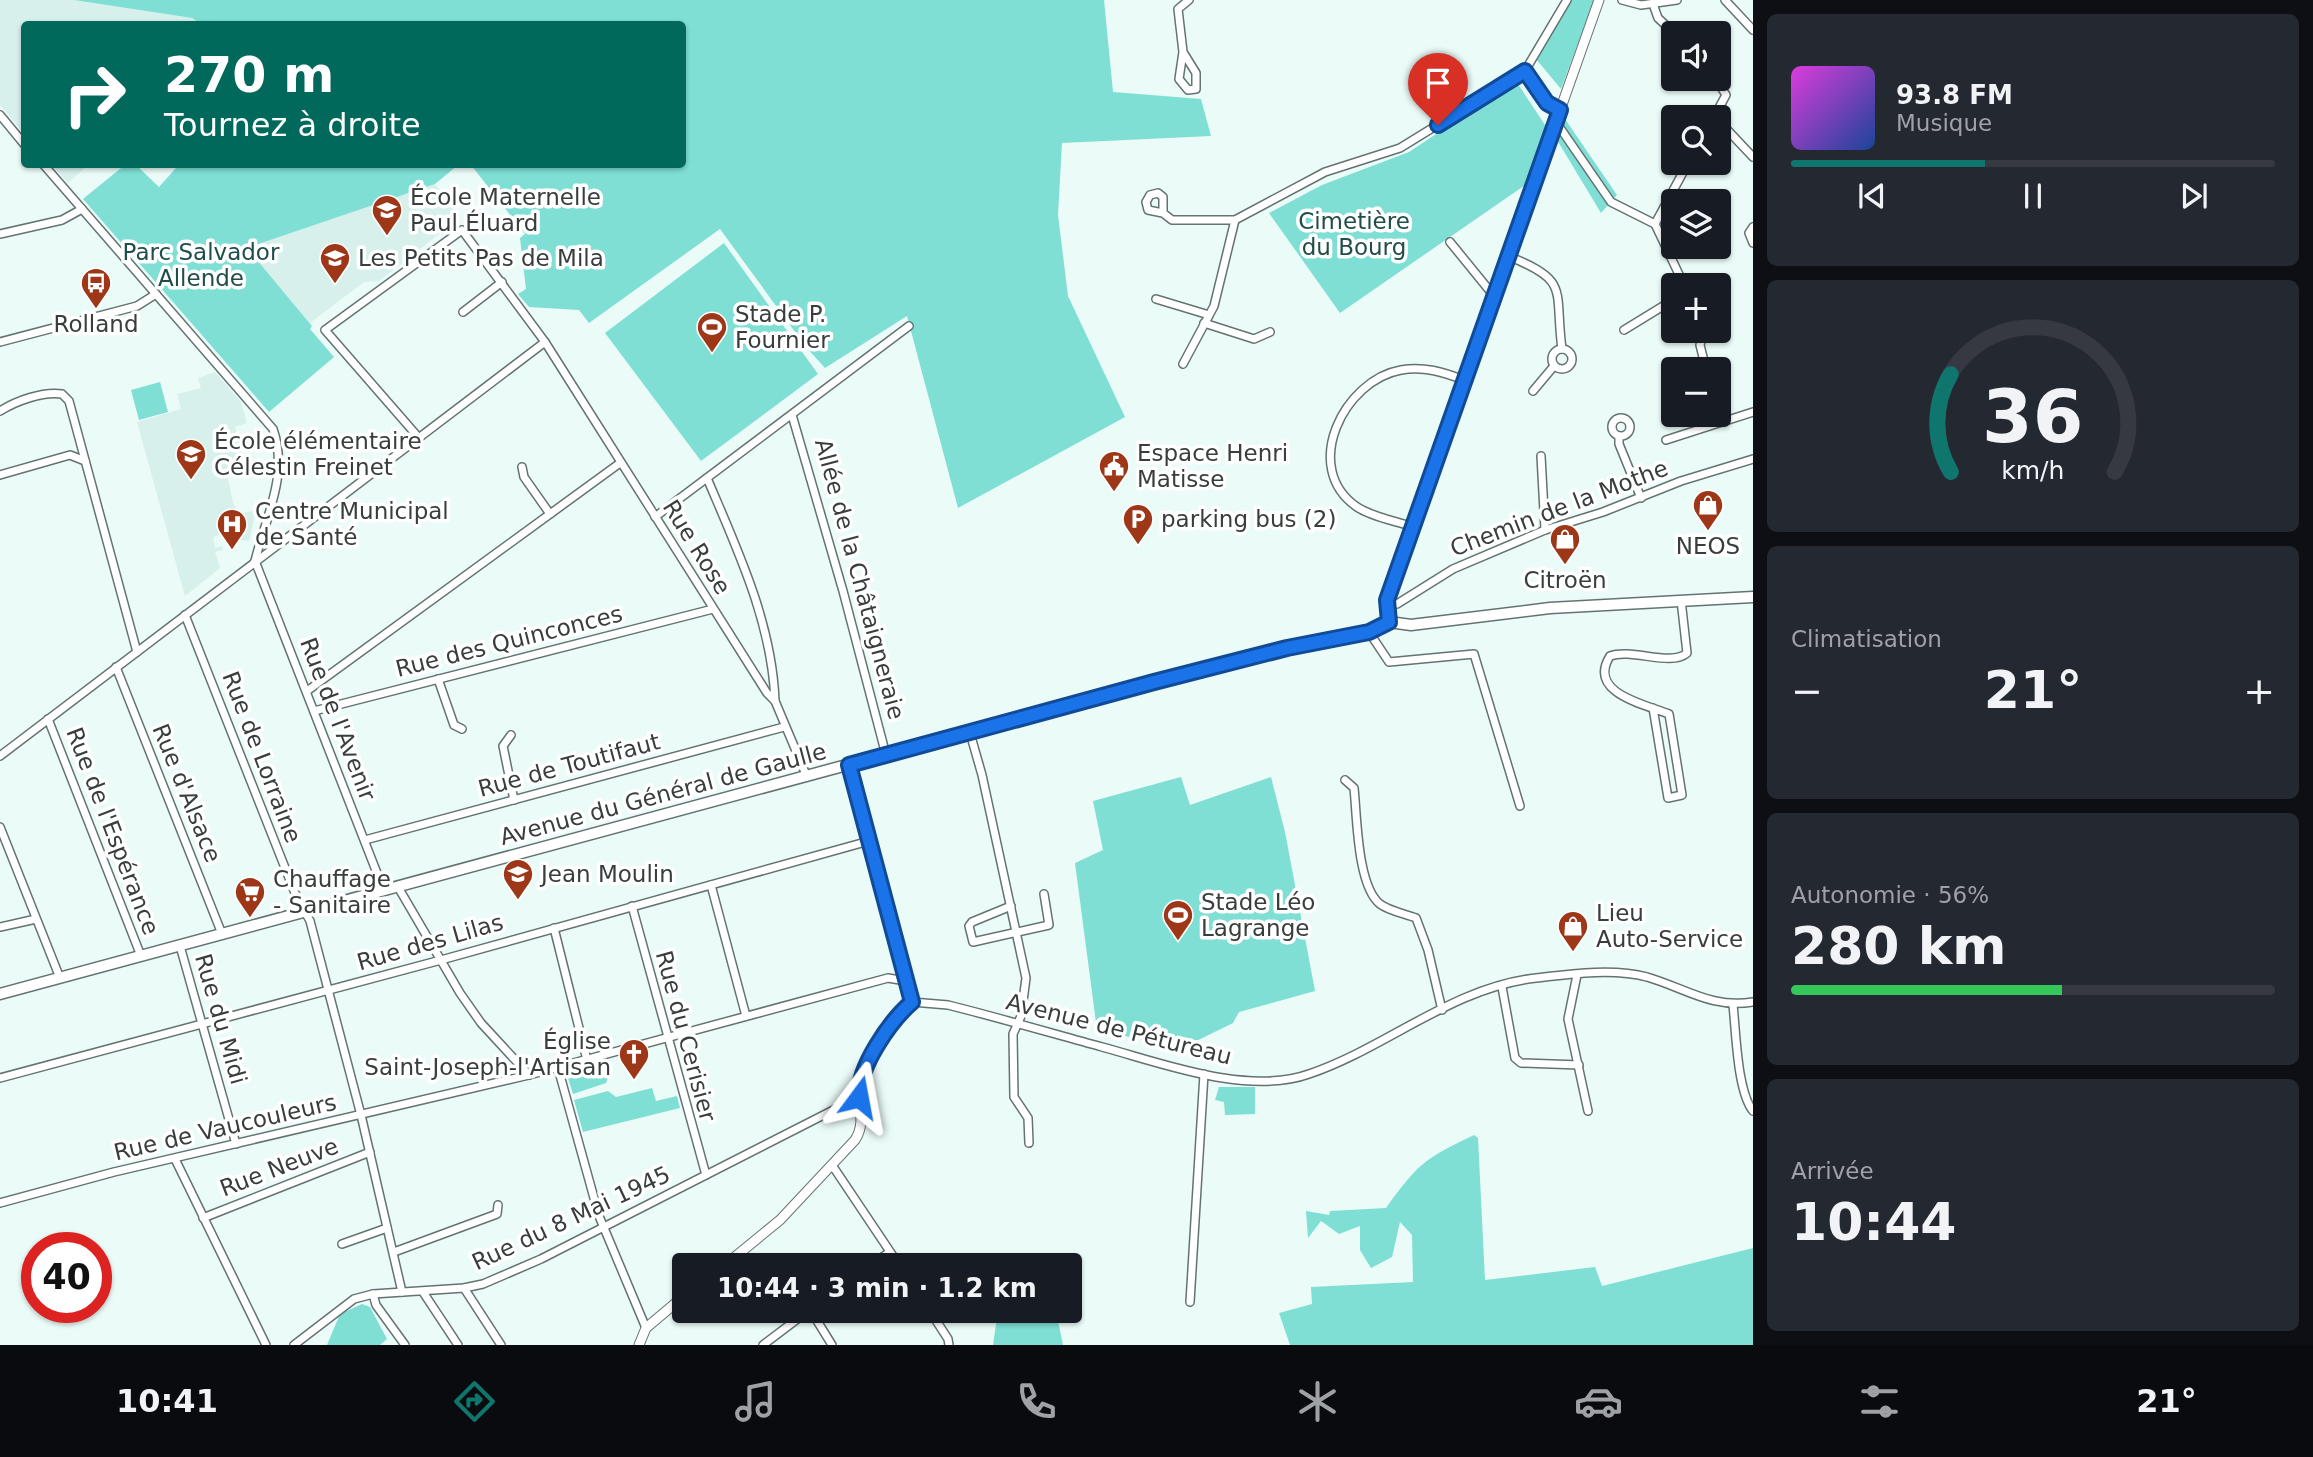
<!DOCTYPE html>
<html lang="fr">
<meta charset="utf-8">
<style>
body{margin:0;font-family:"DejaVu Sans",sans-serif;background:#242831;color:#f1f3f6;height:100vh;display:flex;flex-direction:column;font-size:26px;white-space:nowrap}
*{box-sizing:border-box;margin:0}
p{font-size:23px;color:#9ea1a6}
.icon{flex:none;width:38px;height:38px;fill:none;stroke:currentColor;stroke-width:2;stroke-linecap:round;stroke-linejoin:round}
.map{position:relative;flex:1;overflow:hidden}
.drawer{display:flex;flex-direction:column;gap:14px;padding:14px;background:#0d0f14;width:560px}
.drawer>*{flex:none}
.top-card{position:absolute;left:21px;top:21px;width:665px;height:147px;border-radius:7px;box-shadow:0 2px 5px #0004;background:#00695c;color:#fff;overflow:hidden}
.tools{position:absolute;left:1661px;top:21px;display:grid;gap:14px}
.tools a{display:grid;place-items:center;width:70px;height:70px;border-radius:7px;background:#171b24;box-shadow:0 2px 5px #0004;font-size:35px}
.speed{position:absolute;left:21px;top:1232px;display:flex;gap:14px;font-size:35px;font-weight:700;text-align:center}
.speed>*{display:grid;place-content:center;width:91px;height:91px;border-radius:50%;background:#171b24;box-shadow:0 2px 5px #0004;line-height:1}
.speed .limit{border:10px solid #d22;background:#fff;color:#111}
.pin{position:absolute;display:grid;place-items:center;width:60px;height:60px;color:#fff;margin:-72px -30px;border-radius:50% 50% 50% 0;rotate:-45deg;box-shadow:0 0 7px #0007}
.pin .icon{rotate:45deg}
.me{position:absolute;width:77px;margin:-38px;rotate:13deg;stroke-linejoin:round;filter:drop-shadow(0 0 5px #0008)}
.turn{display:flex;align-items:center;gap:24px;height:147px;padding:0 28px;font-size:32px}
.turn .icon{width:91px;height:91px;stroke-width:2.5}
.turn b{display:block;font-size:49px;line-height:60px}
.big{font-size:52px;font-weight:700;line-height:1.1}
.drawer .widget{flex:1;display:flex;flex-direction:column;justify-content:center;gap:10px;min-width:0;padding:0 24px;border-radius:10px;background:#242831}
.drawer .dial{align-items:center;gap:0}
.dial svg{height:182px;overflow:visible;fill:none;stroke:#363941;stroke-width:7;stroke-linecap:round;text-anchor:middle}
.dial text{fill:#f1f3f6;stroke:none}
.song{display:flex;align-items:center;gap:21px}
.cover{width:84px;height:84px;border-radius:10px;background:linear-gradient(135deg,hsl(300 70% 55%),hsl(220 70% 35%))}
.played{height:7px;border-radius:4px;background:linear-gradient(90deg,#0f766e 40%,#363941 40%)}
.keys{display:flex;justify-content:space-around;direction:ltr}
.heat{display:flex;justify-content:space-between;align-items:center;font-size:38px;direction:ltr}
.charge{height:10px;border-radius:5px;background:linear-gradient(90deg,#34c759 56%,#363941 0)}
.trip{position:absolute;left:672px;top:1253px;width:410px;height:70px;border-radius:7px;background:#171b24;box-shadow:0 2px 5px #0004;font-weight:700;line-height:70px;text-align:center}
.dock{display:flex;height:112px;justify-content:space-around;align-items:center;background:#090b0e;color:#9ea1a6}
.dock .icon{width:49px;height:49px}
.dock .on{color:#0f766e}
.dock b{font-size:32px;color:#f1f3f6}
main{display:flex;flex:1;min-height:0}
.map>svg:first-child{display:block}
.built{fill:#d7f0ec}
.green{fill:#7fdfd4}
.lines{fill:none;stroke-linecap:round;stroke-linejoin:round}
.minor-casing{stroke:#647371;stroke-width:10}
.tertiary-casing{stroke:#647371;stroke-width:11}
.secondary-casing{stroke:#647371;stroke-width:13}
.minor{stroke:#fff;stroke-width:7}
.tertiary{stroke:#fff;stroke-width:9}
.secondary{stroke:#fff;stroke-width:10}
.route-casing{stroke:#114b97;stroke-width:18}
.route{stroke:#1a73e8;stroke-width:12}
.labels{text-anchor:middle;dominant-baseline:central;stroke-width:7;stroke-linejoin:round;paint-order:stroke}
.poi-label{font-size:23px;fill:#373e3d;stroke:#fff;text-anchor:start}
.park-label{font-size:23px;fill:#204e4a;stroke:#fff}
.street-label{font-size:23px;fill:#373e3d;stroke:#fff}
</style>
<main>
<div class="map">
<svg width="1753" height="1345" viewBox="0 0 1753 1345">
<rect width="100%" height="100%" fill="#eafbf8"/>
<g class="built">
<polygon points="0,0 74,0 192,18 201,24 24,24 24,133 0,105"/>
<polygon points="52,165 88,165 68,183"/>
<polygon points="435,184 460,218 379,281 364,282 310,323 246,248"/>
<polygon points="215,372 241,402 247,423 235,427 246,468 227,474 233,503 239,514 256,510 249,541 227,538 225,533 213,537 215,548 222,546 223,550 215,552 220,568 185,596 137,422 181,409 177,394 201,388 198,378"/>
</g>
<g class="green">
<polygon points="74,0 1104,0 1113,92 1201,99 1211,136 1062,143 1058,215 1068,296 1125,417 958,508 907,316 825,368 806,347 720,229 589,323 579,310 529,307 518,294 526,289 520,238 525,234 471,165 682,164 682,24 201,24 192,18"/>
<polygon points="1572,0 1594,0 1561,89 1536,59"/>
<polygon points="1516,81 1547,128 1528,183 1340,313 1269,213 1322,185 1409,152"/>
<polygon points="1565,119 1617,195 1601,213 1554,135"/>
<polygon points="126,164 136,165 159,187 176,168 173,165 458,165 435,184 247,248 312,326 310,329 334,357 269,412 83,199"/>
<polygon points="724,243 818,374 701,461 605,333"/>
<polygon points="160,382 168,412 139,420 131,390"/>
<polygon points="1181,777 1190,805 1271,777 1285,832 1315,991 1239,1012 1233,1023 1182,1048 1097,1030 1075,863 1103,850 1093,801"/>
<polygon points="607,1061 610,1073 606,1083 573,1094 567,1075 570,1070 579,1067 582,1075 599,1070 598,1064"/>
<polygon points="1219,1087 1255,1087 1255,1114 1225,1115 1224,1102 1215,1100"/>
<polygon points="652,1088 656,1101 677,1096 680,1108 583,1132 574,1100 608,1091 616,1097"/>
<path d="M1474 1135 1478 1138 1485 1280 1595 1267 1602 1286 1753 1248V1345H1290L1279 1313 1312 1304 1311 1287 1413 1282 1412 1235 1400 1222 1392 1257 1371 1268 1360 1250V1226L1339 1234 1321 1221 1308 1238 1306 1211 1329 1215 1330 1211 1386 1208C1419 1163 1424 1159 1474 1135Z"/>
<polygon points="362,1304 370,1307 387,1339 380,1345 327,1345 340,1314"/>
<polygon points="998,1311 1056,1311 1063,1345 993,1345"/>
</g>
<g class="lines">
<g class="minor-casing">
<g id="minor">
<polyline points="1622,0 1641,5 1677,0"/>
<polyline points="1725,0 1753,30"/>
<polyline points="1653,4 1658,18 1674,33"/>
<polyline points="1183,52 1196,73 1196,89 1188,90 1179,79 1183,52 1178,9 1189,0"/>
<polyline points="1525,71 1547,103 1560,110"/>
<polyline points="0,115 24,144"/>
<polyline points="1714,117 1726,95 1716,79"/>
<polyline points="1718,120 1753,157"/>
<polyline points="1556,122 1611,202 1655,224"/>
<path d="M43 164 273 429C289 475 266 516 255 561"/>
<polyline points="1163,213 1163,197 1158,193 1150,195 1146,202 1148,210 1163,213 1172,220 1235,220 1325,172 1400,148 1525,71 1567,0"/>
<polyline points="1753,227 1749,233 1753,243"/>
<polyline points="0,234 62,220 82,209"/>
<polyline points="1450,242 1494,296"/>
<path d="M1508 256C1571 281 1554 289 1562 349"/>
<polyline points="1684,285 1655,224 1688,163"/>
<polyline points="1156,299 1209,315"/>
<polyline points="463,312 502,282"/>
<polyline points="1204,323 1254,339 1270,332"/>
<polyline points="1624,330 1673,300"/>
<polyline points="1704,331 1700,345 1706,369"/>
<polyline points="0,342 137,306 156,294"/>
<circle cx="1562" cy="359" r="10"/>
<polyline points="1183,364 1214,306 1235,220"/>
<polyline points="1533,391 1554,366"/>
<path d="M0 411C16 401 43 391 62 394L69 401 137 652"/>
<polyline points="792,415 843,591 886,755"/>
<circle cx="1621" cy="427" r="9"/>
<polyline points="1619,436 1619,444 1641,498"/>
<polyline points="419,438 325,330 462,230 545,342 767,693 775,701 807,777"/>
<polyline points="1666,440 1753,412"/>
<polyline points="1541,456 1545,530"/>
<polyline points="522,467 524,477 550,514"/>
<polyline points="0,475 70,455 85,461"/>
<path d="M707 478C737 549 772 622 775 701"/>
<polyline points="655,517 909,326"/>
<path d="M1413 527C1396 521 1372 517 1357 507 1300 468 1344 380 1401 370 1424 366 1443 372 1464 380"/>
<polyline points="255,561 384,891"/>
<polyline points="1385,607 1397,604 1453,569 1545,530 1603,512 1681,481 1753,459"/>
<polyline points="185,615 295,893 310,921 361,1115 402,1292"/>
<polyline points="1369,632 1389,662 1474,654 1520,806"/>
<polyline points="116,667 222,934"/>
<polyline points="438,679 454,725 462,729"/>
<polyline points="307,691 620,463"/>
<path d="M1653 708 1668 798 1682 795 1669 714C1644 704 1587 693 1610 656 1632 648 1671 667 1687 653L1681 600"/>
<polyline points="314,711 713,609"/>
<polyline points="48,719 141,956"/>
<polyline points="970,733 982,775 1026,978 1021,1016 1013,1034 1014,1097 1028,1118 1029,1143"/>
<polyline points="511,735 503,746 514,800"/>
<polyline points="0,756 545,342"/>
<path d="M1345 780 1354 788C1357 815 1357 886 1380 904 1389 911 1406 914 1416 918L1428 950 1442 1010"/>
<polyline points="0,827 60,978"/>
<polyline points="365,840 784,727"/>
<polyline points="711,885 746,1016"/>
<polyline points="398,887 460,993 481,1023 529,1075"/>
<polyline points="632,906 706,1175"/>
<polyline points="1011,906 972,922 969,926 973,942 1049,925 1044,894"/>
<polyline points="0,927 36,919"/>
<polyline points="554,928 587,1060"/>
<polyline points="180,946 236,1144"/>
<polyline points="1577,975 1568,1019 1588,1111"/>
<polyline points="1502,987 1515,1058 1521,1063 1579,1065"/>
<path d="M912 1002 948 1005C1000 1018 1051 1033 1102 1047 1162 1063 1247 1096 1309 1074 1386 1048 1453 987 1536 978 1570 974 1613 968 1647 977 1685 988 1712 1009 1753 1002"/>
<path d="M1733 1005C1736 1031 1737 1091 1753 1111"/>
<polyline points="558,1068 599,1216 646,1328"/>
<polyline points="0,1078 441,960 869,841"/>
<polyline points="175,1159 266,1345"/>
<polyline points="832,1165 899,1265"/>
<polyline points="0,1203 114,1172 529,1075 888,978 906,981"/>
<polyline points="203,1218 370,1152"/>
<polyline points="342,1244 387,1228"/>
<polyline points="394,1252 497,1214 498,1205"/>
<polyline points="871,1265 890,1252"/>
<polyline points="464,1288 501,1345"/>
<polyline points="423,1292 458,1345"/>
<polyline points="373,1294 376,1305 405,1345"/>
<polyline points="1190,1302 1204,1074"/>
<polyline points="811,1311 832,1345"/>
<polyline points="867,1311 868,1313"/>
<polyline points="930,1311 948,1339 949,1345"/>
<polyline points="294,1345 354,1299 373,1294 464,1288 483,1284 541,1259 859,1097"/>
<polyline points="763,1345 808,1311"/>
</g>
</g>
<g class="tertiary-casing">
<g id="tertiary">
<polyline points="1389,622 1387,600 1599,0"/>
<path d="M725 1265 780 1220 855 1140C868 1120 855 1102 859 1080 862 1061 896 1015 912 1002L849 765"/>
<polyline points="639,1345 646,1328 684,1296"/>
</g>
</g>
<g class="secondary-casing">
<polyline id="secondary" points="0,994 1113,693 1287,648 1369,632 1389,622 1411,625 1550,608 1753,597"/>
</g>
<use href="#minor" class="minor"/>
<use href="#tertiary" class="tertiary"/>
<use href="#secondary" class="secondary"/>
</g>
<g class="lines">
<g class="route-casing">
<path id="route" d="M859 1097C858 1067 890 1021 912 1002L849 765 1154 682 1287 648 1369 632 1389 622 1387 600 1560 110 1547 103 1525 71 1438 125"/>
</g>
<use href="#route" class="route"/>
</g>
<defs>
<g id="school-pin" transform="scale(1.575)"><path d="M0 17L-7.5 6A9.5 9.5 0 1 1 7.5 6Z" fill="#9e3618" stroke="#fff"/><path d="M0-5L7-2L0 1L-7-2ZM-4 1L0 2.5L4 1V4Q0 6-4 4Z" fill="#fff"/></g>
<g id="bus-pin" transform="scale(1.575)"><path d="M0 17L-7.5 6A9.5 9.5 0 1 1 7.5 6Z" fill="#9e3618" stroke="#fff"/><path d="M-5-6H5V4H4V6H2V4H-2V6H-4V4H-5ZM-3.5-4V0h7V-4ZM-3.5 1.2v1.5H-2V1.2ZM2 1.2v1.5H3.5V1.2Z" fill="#fff"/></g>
<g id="stadium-pin" transform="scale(1.575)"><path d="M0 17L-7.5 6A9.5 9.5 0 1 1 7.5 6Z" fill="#9e3618" stroke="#fff"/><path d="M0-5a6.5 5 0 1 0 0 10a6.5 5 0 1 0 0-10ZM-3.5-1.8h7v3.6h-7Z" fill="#fff"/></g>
<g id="civic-pin" transform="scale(1.575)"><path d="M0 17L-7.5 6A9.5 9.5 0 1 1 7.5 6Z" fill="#9e3618" stroke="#fff"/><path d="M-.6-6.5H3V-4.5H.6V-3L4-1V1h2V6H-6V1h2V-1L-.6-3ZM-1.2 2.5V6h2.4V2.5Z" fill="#fff"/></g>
<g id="shop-pin" transform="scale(1.575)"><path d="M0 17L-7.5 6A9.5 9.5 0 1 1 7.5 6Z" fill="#9e3618" stroke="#fff"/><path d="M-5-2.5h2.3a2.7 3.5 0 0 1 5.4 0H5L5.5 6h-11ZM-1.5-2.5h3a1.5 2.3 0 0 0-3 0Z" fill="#fff"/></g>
<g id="parking-pin" transform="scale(1.575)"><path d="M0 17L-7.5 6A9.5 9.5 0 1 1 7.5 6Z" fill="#9e3618" stroke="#fff"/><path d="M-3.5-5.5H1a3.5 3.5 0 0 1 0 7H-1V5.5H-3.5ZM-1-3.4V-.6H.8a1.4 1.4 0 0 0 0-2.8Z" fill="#fff"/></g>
<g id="hospital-pin" transform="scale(1.575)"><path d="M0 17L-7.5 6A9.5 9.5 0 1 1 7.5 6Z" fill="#9e3618" stroke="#fff"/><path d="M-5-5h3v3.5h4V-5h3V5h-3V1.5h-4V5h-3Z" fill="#fff"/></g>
<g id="supermarket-pin" transform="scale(1.575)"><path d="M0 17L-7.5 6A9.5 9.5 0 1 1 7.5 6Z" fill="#9e3618" stroke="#fff"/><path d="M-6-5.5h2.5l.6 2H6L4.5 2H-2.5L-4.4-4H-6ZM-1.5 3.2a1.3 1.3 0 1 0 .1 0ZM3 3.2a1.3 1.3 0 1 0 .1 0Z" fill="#fff"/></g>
<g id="church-pin" transform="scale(1.575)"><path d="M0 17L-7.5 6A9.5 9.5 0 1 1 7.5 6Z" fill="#9e3618" stroke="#fff"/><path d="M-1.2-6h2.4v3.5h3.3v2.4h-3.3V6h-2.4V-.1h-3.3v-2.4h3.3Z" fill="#fff"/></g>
</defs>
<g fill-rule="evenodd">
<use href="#school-pin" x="387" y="210"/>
<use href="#school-pin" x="335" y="258"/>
<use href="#bus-pin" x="96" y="283"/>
<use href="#stadium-pin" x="712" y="327"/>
<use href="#school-pin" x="191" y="454"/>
<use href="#civic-pin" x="1114" y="466"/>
<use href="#shop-pin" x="1708" y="505"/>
<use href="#parking-pin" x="1138" y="519"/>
<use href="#hospital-pin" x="232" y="524"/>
<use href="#shop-pin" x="1565" y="539"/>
<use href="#school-pin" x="518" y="874"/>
<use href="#supermarket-pin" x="250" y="892"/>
<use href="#stadium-pin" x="1178" y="915"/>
<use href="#shop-pin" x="1573" y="926"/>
<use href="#church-pin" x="634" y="1054"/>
</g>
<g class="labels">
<g class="poi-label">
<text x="410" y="197">École Maternelle<tspan x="410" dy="26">Paul Éluard</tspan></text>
<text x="358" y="258">Les Petits Pas de Mila</text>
<text x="735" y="314">Stade P.<tspan x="735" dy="26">Fournier</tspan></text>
<text x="96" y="324" text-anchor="middle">Rolland</text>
<text x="214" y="441">École élémentaire<tspan x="214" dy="26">Célestin Freinet</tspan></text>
<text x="1137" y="453">Espace Henri<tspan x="1137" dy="26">Matisse</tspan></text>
<text x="255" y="511">Centre Municipal<tspan x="255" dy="26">de Santé</tspan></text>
<text x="1161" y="519">parking bus (2)</text>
<text x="1708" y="546" text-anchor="middle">NEOS</text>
<text x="1565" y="580" text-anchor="middle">Citroën</text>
<text x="541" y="874">Jean Moulin</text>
<text x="273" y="879">Chauffage<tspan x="273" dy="26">- Sanitaire</tspan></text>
<text x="1201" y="902">Stade Léo<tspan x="1201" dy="26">Lagrange</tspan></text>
<text x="1596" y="913">Lieu<tspan x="1596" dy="26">Auto-Service</tspan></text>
<text x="611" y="1041" text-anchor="end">Église<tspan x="611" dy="26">Saint-Joseph-l'Artisan</tspan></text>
</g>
<g class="park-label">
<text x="1354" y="221">Cimetière<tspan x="1354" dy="26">du Bourg</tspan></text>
<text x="201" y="252">Parc Salvador<tspan x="201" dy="26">Allende</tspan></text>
</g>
<g class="street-label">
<text transform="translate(1559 508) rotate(-21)">Chemin de la Mothe</text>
<text transform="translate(697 547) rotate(58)">Rue Rose</text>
<text transform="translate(860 579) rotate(75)">Allée de la Châtaigneraie</text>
<text transform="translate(509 641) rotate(-14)">Rue des Quinconces</text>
<text transform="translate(338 719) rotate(69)">Rue de l'Avenir</text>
<text transform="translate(262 757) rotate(69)">Rue de Lorraine</text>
<text transform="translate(569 765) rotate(-15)">Rue de Toutifaut</text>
<text transform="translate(187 793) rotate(68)">Rue d'Alsace</text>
<text transform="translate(663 794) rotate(-15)">Avenue du Général de Gaulle</text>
<text transform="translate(113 831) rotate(69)">Rue de l'Espérance</text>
<text transform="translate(430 942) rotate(-16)">Rue des Lilas</text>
<text transform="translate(221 1019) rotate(74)">Rue du Midi</text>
<text transform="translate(1119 1029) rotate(14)">Avenue de Pétureau</text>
<text transform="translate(686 1036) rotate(75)">Rue du Cerisier</text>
<text transform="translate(225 1127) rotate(-13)">Rue de Vaucouleurs</text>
<text transform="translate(279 1167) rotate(-21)">Rue Neuve</text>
<text transform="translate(571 1218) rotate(-25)">Rue du 8 Mai 1945</text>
</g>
</g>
</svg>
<div class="tools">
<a><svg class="icon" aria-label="sound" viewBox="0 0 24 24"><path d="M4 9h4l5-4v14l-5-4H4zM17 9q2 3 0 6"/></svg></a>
<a><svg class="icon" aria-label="search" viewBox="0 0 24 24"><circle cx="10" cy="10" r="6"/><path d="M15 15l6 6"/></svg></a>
<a><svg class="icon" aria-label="layers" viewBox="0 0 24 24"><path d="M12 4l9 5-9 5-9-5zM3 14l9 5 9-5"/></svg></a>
<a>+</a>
<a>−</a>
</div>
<div class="speed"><div class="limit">40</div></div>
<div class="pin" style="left:1438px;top:125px;background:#d93025"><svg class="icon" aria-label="arrive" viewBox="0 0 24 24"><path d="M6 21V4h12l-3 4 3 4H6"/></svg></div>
<svg class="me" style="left:859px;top:1097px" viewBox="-20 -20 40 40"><path d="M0-17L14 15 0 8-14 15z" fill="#1a73e8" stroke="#fff" stroke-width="4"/></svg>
<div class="trip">10:44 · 3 min · 1.2 km</div>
<div class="top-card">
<div class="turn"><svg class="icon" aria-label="right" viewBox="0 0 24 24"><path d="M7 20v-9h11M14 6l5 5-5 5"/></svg><div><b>270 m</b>Tournez à droite</div></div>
</div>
</div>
<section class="drawer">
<div class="widget">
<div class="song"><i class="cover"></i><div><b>93.8 FM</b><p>Musique</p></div></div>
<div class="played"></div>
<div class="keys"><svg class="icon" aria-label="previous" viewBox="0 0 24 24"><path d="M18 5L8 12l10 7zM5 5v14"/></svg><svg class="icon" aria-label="pause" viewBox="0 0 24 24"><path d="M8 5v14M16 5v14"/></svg><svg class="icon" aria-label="next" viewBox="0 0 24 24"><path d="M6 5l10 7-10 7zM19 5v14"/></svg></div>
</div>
<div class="widget dial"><svg viewBox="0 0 100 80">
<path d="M14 69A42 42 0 1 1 86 69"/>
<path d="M14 69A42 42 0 0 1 14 26" stroke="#0f766e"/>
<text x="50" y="56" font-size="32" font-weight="700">36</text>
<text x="50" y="72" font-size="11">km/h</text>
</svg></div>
<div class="widget"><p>Climatisation</p>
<div class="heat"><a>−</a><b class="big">21°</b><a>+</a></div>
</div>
<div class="widget"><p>Autonomie · 56%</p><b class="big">280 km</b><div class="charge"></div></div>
<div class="widget"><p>Arrivée</p><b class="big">10:44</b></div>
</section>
</main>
<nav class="dock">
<b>10:41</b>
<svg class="icon on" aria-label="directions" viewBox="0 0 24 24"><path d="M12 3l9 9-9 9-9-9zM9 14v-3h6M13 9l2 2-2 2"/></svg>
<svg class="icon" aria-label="music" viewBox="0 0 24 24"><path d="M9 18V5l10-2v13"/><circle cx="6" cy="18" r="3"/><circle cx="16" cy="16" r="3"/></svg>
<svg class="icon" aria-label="phone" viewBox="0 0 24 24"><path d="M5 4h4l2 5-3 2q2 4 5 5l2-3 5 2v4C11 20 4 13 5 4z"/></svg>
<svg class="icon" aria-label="climate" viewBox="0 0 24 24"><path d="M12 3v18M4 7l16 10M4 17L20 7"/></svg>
<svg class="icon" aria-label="car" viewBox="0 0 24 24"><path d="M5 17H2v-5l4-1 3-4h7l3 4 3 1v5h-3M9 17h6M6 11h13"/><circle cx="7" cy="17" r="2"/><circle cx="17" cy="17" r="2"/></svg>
<svg class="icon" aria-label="filters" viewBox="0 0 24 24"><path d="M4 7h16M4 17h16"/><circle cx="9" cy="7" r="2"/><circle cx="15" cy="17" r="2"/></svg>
<b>21°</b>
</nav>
